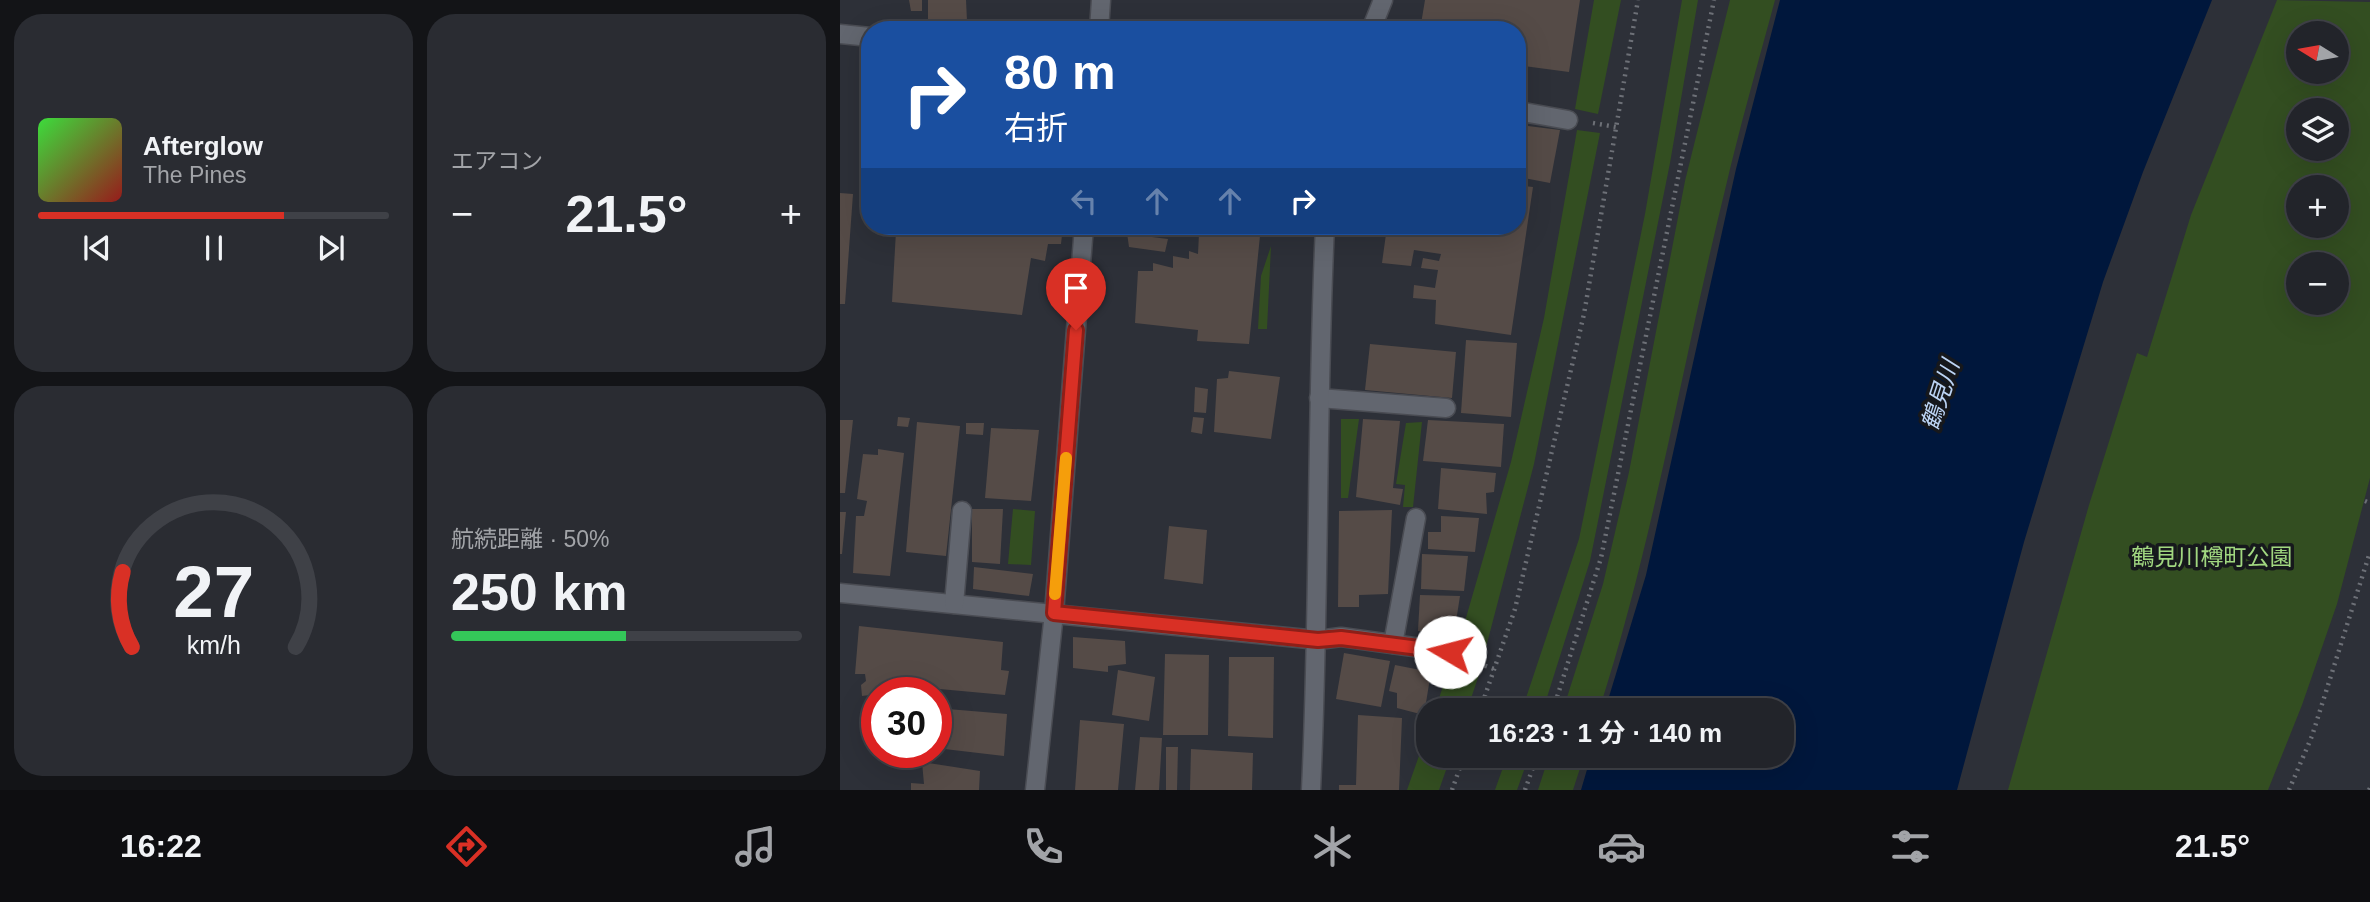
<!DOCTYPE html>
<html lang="ja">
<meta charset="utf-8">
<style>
body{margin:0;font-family:Arial,"Noto Sans JP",sans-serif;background:#2a2c32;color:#f1f3f6;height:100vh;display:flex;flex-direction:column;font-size:26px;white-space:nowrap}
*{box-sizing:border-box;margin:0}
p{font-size:23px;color:#a2a4a8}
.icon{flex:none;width:38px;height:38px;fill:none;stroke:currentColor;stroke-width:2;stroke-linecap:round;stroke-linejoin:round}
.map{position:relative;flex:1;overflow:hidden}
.drawer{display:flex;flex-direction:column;gap:14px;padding:14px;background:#131417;width:840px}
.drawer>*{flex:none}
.banner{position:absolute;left:21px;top:21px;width:665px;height:214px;border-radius:28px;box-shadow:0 7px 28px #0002,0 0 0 2px #3f4147;background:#1a4fa0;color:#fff;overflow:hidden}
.needle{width:46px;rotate:281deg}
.controls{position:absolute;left:1446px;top:21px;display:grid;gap:14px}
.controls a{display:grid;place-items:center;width:63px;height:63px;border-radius:50%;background:#22242a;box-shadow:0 7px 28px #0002,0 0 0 2px #3f4147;font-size:35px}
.speed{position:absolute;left:21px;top:677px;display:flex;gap:14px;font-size:35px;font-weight:700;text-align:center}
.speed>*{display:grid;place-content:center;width:91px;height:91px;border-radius:50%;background:#22242a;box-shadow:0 7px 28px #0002,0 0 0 2px #3f4147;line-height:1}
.speed .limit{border:10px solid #d22;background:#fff;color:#111}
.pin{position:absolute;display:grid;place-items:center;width:60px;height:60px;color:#fff;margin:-72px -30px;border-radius:50% 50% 50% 0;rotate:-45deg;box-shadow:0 0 7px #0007}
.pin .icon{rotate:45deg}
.me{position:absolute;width:77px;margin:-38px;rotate:278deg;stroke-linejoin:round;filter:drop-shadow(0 0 5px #0008)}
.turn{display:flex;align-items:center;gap:24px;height:147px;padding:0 28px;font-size:32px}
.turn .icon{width:91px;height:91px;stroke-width:2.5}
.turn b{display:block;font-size:49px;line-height:60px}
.lanes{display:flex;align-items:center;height:66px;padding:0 28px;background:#0003;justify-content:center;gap:35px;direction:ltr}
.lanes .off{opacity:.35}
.big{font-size:52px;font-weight:700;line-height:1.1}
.drawer .widget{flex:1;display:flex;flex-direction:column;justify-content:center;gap:10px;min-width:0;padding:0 24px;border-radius:28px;background:#2a2c32}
.drawer .dial{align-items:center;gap:0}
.dial svg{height:182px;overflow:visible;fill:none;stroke:#3f4147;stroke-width:7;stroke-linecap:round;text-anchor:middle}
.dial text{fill:#f1f3f6;stroke:none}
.song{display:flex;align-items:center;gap:21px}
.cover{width:84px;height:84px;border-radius:10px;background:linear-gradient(135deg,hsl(120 70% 55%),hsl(0 70% 35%))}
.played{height:7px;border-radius:4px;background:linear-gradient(90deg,#d93025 70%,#3f4147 70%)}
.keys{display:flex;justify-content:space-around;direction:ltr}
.heat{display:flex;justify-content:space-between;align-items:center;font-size:38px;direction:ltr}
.charge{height:10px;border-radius:5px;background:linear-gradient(90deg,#34c759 50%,#3f4147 0)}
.drawer .tiles{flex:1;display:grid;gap:14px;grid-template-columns:repeat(2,1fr)}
.trip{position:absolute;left:576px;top:698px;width:378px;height:70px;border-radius:28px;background:#22242a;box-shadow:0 7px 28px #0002,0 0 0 2px #3f4147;font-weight:700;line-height:70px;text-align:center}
.tabs{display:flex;height:112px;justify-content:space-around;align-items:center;background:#0e0e11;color:#a2a4a8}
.tabs .icon{width:49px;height:49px}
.tabs .selected{color:#d93025}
.tabs b{font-size:32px;color:#f1f3f6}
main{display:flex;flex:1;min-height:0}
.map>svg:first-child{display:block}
.green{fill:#334e21;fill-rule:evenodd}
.water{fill:#00173c}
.building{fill:#554b47}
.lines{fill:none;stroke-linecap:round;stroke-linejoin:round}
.minor-casing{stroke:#4a4c53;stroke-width:21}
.path{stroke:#6d7077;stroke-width:4.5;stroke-dasharray:2 5;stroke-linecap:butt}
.minor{stroke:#62666f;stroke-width:18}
.route-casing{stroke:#8d1f18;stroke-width:18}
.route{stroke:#d93025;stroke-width:12}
.slow{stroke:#f59e0b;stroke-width:12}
.labels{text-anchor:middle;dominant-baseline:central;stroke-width:7;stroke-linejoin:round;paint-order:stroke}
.park-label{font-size:23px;fill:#a1d780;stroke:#16181c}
.water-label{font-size:24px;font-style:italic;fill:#bcd4f4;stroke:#16181c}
</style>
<main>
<section class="drawer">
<div class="tiles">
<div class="widget">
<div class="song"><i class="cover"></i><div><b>Afterglow</b><p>The Pines</p></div></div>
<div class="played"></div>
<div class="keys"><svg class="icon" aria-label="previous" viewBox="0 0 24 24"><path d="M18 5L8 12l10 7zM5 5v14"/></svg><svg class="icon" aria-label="pause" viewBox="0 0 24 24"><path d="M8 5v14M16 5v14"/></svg><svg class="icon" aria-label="next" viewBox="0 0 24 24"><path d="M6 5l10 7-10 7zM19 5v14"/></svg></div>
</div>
<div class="widget"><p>エアコン</p>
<div class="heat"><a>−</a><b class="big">21.5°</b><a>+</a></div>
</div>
<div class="widget dial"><svg viewBox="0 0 100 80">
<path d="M14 69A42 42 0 1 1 86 69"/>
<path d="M14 69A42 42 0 0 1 10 36" stroke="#d93025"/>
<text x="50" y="56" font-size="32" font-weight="700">27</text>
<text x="50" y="72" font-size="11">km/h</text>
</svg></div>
<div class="widget"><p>航続距離 · 50%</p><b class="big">250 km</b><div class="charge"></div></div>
</div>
</section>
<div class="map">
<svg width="1530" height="790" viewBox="0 0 1530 790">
<rect width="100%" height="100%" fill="#2d3038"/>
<g class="green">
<polygon points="754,0 781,0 758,114 735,109"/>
<polygon points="842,0 858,0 830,163 750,561 703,710 682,710 739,539 805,214"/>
<path d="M890 0H935C918 63 900 126 885 190 842 364 814 540 759 710H723L763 584 789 472 845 181Z"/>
<path d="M1437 0 1530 2V478L1497 604 1462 705 1428 790H1168L1249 505 1297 353 1307 357 1351 215ZM1458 33H1496V72H1458ZM1458 110H1496V149H1458ZM1458 187H1496V226H1458ZM1458 264H1496V303H1458Z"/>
<polygon points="737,130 760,133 694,464 645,651 619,642 671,462 704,318"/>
<polygon points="431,246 427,329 418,329 421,276"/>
<polygon points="501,419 519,419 508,498 501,498"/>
<polygon points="582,422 573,507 563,507 565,485 556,484 566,423"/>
<polygon points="173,509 195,511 191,565 168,564"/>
<polygon points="610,666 640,672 627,710 595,710"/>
<polygon points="588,730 588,756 611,756 599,790 567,790"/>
<polygon points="667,756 689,756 677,790 655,790"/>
<polygon points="709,756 744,756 733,790 698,790"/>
</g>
<polygon class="water" points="940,0 1372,0 1303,172 1263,282 1184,542 1117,790 741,790 751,756 942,756 942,710 765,710 806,575 896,169"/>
<g class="building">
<polygon points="69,0 82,0 82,11 71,11"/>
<polygon points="88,0 126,0 127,21 88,20"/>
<polygon points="585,0 740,0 729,72 677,65 677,30 580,30"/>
<polygon points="681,125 720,130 710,183 679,177"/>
<polygon points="677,185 693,187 671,335 595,324 596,300 573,298 574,285 595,288 598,270 581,268 583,258 599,261 601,254 574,250 571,266 542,263 546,234 510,230 510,226 677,226"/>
<polygon points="0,193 13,194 5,304 0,304"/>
<polygon points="78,226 159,226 193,230 193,226 223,226 221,244 208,244 205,261 191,258 182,315 52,302 56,231 78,234"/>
<polygon points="286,226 314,229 312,237 328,239 325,252 289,247"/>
<polygon points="338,226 421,226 409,344 357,341 358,330 295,323 298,271 313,271 313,263 333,268 333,256 349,259 349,251 358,254 359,233 337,229"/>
<polygon points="626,340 677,343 671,417 621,413"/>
<polygon points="530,344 616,352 612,398 525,390"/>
<polygon points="389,371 440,377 431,439 374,432 377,379 388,378"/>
<polygon points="355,387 368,389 366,413 354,412"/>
<polygon points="58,417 70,418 68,427 57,426"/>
<polygon points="353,417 364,418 362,434 351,432"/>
<polygon points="523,419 560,421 553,488 563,489 560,505 516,497"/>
<polygon points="0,420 13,420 5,493 0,493"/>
<polygon points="588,420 664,424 661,467 583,461"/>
<polygon points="77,422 120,426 106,556 66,552"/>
<polygon points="126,423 144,423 143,435 126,434"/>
<polygon points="151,428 199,430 191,501 145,498"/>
<polygon points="38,449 64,453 50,576 13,573 16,516 24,516 27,501 17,499 23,454 38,455"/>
<polygon points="601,468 656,473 654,492 646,493 647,514 598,509"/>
<polygon points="132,509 163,509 160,564 132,562"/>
<polygon points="552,510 548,594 519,595 519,607 498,607 499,511"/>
<polygon points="0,512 6,512 2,554 0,554"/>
<polygon points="601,516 639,518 635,552 588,549 588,532 601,532"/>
<polygon points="329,526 367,530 363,584 324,579"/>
<polygon points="582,554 628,556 624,591 581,589"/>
<polygon points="134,567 193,574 189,596 133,589"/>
<polygon points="580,595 620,596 614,634 578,631"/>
<polygon points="19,626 163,642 161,670 169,671 165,695 45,684 45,693 22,696 21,685 26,681 25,674 15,674"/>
<polygon points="233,637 285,641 286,664 268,666 268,672 233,668"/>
<polygon points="504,653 550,661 541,707 496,699"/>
<polygon points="325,654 369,655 368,735 323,735"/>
<polygon points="389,657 434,657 433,738 388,736"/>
<polygon points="555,665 591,672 584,715 557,708 557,693 549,691"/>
<polygon points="278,670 315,677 309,721 272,715"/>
<polygon points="96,708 167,714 164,756 96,748"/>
<polygon points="518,715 562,718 559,790 499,790 499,785 516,785"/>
<polygon points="240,720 284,724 278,790 235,790"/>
<polygon points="300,737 322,738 319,790 295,790"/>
<polygon points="326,747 338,747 337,790 326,790"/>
<polygon points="351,749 413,753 412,790 350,790"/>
<polygon points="82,762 140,771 139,790 71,790 71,783 84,784"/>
</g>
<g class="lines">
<g class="minor-casing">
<g id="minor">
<polyline points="259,30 261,0"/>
<polyline points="531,30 543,0"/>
<polyline points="0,34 30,37"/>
<polyline points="677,111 728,120"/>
<polyline points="479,398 606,408"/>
<polyline points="0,593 478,640 501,637 610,652"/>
<polyline points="114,604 122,511"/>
<polyline points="553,644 576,518"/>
<polyline points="195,790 214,613 244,226"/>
<path d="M471 790C480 602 476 414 485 226"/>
</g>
</g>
<g class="path">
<polyline points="753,123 776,127"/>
<polyline points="1525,501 1530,503"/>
<polyline points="632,661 654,669"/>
<polyline points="640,710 675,609 744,314 798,0"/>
<polyline points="713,710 761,558 874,0"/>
<polyline points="612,790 624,756"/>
<polyline points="685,790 697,756"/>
<polyline points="1449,790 1472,736 1530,552"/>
<polyline points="1529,790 1530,788"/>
</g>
<use href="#minor" class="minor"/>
</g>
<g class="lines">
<g class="route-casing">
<polyline id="route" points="236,330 214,613 478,640 501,638 610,652"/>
</g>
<use href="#route" class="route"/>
<polyline class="slow" points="215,594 226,458"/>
</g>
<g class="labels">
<g class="park-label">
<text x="1372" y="557">鶴見川樽町公園</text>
</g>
<g class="water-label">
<text transform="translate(1100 395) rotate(-72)">鶴見川</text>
</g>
</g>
</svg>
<div class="controls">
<a><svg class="needle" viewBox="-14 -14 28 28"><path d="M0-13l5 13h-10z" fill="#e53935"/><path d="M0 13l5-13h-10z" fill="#a2a4a8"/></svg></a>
<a><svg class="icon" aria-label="layers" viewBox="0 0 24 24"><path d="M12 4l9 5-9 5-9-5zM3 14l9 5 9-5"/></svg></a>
<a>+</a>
<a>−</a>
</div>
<div class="speed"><div class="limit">30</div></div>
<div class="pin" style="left:236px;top:330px;background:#d93025"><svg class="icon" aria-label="arrive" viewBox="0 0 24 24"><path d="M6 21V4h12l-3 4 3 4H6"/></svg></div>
<svg class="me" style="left:610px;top:652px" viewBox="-20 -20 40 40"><circle r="19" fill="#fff"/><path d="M0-13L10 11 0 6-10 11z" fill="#d93025"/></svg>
<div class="trip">16:23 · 1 分 · 140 m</div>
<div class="banner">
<div class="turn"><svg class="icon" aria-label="right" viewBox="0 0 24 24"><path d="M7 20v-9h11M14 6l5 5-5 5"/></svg><div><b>80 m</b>右折</div></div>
<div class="lanes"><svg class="icon off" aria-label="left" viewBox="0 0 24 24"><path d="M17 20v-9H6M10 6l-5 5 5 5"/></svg><svg class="icon off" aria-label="ahead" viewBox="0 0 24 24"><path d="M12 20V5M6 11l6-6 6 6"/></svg><svg class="icon off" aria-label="ahead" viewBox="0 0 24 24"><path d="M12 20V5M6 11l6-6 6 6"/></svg><svg class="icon" aria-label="right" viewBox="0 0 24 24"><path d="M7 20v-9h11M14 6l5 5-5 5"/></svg></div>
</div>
</div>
</main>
<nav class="tabs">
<b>16:22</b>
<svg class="icon selected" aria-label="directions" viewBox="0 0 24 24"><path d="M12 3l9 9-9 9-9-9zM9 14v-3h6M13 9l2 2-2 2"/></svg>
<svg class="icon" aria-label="music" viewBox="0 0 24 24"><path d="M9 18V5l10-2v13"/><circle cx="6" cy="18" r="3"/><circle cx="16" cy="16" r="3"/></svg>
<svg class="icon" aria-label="phone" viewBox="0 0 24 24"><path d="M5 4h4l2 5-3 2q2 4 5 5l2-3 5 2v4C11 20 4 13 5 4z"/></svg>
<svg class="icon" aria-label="climate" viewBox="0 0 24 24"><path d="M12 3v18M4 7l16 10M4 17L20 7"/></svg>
<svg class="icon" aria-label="car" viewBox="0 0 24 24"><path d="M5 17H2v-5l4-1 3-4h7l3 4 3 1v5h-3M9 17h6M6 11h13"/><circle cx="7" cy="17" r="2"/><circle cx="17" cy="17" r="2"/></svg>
<svg class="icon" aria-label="filters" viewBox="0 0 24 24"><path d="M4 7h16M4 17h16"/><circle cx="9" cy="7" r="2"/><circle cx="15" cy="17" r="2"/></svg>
<b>21.5°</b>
</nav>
